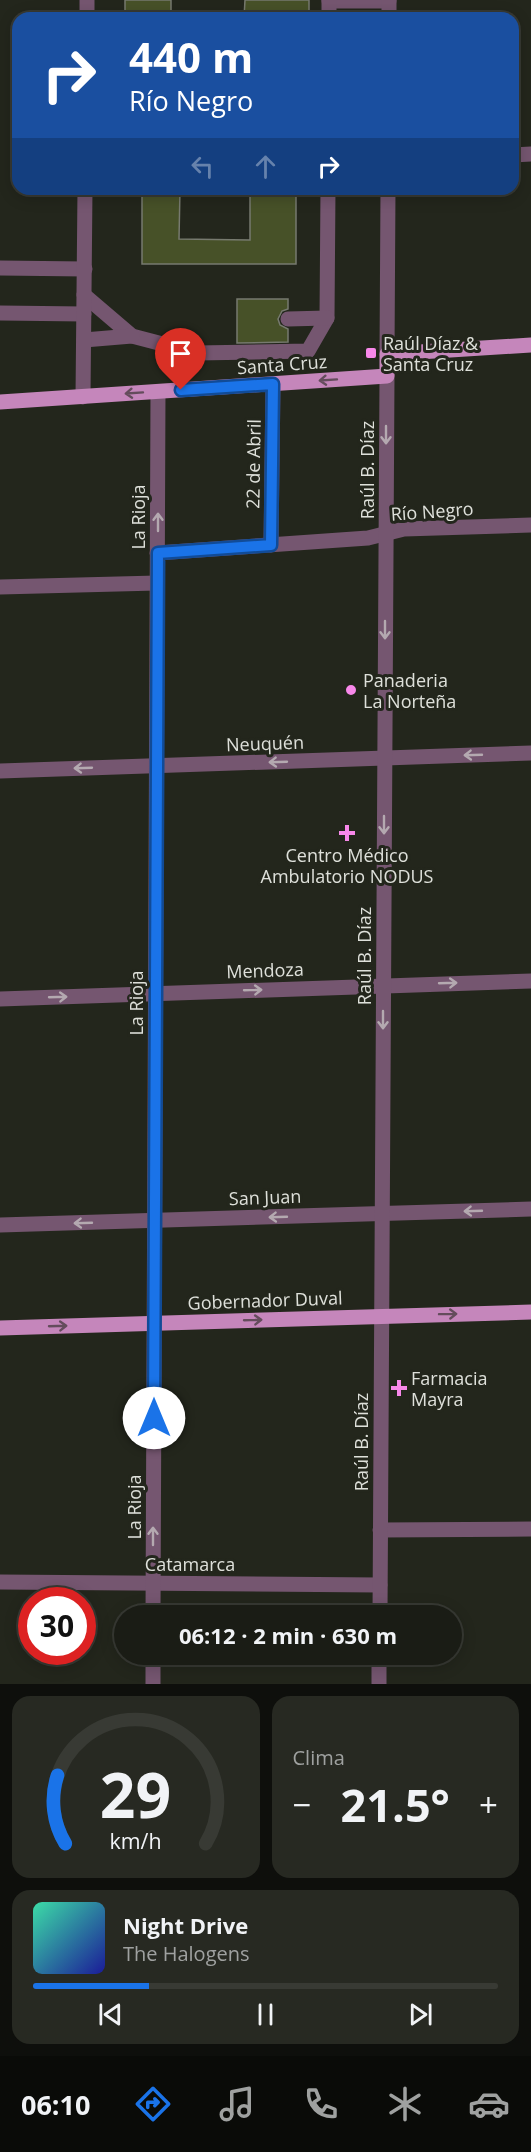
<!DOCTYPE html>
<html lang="es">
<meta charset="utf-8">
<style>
body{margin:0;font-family:"Open Sans",sans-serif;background:#272922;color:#f1f3f6;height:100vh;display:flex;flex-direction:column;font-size:22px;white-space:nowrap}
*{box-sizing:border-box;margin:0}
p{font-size:20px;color:#9fa1a0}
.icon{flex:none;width:33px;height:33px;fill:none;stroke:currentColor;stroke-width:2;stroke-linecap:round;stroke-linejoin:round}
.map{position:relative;height:1684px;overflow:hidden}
.sheet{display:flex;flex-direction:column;gap:12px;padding:12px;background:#0e0f0c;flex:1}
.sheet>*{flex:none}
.banner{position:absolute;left:12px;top:12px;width:507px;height:183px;border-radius:18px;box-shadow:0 3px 15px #0003,0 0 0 2px #383a34;background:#1a4fa0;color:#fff;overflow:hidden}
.speed{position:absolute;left:18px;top:1587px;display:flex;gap:12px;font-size:30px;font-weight:700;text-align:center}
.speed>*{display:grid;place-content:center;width:78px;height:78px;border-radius:50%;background:#1a1c15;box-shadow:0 3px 15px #0003,0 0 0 2px #383a34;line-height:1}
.speed .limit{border:9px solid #d22;background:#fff;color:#111}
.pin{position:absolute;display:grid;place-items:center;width:51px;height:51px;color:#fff;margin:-62px -26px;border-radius:50% 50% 50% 0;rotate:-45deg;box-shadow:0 0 6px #0007}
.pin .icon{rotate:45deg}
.me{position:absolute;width:66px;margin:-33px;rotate:0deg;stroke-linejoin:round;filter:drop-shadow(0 0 4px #0008)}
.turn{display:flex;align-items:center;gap:21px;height:126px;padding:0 18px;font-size:27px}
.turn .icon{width:78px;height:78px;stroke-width:2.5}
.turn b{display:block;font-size:42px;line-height:51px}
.lanes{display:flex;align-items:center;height:57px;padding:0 18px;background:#0003;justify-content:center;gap:30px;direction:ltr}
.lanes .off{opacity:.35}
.big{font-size:45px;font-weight:700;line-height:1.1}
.sheet .card{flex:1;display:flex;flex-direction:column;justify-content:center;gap:9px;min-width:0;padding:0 21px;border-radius:18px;background:#272922}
.sheet .dial{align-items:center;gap:0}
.dial svg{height:156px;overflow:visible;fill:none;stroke:#383a34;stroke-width:7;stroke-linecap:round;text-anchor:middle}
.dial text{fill:#f1f3f6;stroke:none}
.song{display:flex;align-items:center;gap:18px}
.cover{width:72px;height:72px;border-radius:9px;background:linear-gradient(135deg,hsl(160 70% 55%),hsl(240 70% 35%))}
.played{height:6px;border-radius:3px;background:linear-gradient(90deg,#1a73e8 25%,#383a34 25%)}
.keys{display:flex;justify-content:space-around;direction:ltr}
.heat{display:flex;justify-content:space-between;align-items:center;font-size:33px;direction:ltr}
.sheet .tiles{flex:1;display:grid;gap:12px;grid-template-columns:1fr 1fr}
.card:last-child{grid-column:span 2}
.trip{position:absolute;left:114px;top:1605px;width:348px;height:60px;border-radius:30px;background:#1a1c15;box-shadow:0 3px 15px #0003,0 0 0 2px #383a34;font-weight:700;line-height:60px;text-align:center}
.tabs{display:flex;height:96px;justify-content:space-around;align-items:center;background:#0a0b08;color:#9fa1a0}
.tabs .icon{width:42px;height:42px}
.tabs .active{color:#1a73e8}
.tabs b{font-size:27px;color:#f1f3f6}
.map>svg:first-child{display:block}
.building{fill:#475128;stroke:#777a6f;stroke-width:1.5}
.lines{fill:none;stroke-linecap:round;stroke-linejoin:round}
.minor{stroke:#755670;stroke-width:15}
.major{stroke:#c586bb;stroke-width:15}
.oneway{stroke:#644c5c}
.oneway2{stroke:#b4a9b0}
.route-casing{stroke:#114b97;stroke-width:15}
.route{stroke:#1a73e8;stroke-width:10}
.poi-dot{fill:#f888ea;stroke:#23261c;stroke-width:2}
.labels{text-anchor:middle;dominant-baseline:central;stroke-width:6;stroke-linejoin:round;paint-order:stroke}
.poi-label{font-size:18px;fill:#dee0da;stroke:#23261c;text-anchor:start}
.street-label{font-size:18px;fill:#dee0da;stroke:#23261c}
</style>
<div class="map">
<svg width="531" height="1684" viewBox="0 0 531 1684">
<rect width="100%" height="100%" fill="#23261c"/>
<g class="building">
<rect x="125" y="0" width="46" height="18"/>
<polygon points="245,0 309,0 309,18 244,18"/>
<polygon points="142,189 180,189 179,239 250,240 250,189 296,189 296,264 142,264"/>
<polygon points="237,299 288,299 288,309 282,311 278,319 280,325 288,329 288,342 237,343"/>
</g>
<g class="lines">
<g class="minor">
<polyline points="329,1 389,1"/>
<polyline points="87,18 87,0"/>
<polyline points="329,18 329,0"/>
<polyline points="389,18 389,0"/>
<polyline points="513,155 531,154"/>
<polyline points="0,268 85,269"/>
<polyline points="84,295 132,336 197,353 308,351 327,318 328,189"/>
<polyline points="0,313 84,314"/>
<polyline points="288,319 327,318"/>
<polyline points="84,340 132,336"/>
<polyline points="387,354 388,189"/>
<polyline points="83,397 85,189"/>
<polyline points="271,545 273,384"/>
<polyline points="157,553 368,538 404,529 531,525"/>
<polyline points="0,587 157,583"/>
<polyline points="0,771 531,753"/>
<polyline points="0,999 531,981"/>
<polyline points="0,1225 531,1209"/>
<polyline points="380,1530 531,1529"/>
<polyline points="0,1582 380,1585"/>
<polyline points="153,1616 158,392"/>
<polyline points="380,1616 387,376"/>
<polyline points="153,1684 153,1654"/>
<polyline points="379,1684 379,1654"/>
</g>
<g class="major">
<polyline points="0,402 387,376 387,354 531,345"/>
<polyline points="0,1328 531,1312"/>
</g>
</g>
<defs><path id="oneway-shaft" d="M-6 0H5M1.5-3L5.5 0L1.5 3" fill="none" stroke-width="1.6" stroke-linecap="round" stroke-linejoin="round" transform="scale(1.5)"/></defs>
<g class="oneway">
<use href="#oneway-shaft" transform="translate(328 380) rotate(176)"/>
<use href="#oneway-shaft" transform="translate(134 393) rotate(176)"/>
<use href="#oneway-shaft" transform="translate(448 1314) rotate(-1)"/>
<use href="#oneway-shaft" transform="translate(253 1320) rotate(-2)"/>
<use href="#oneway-shaft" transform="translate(58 1326) rotate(-2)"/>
</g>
<g class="oneway2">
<use href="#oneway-shaft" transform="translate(386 435) rotate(90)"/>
<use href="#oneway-shaft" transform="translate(158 522) rotate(-90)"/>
<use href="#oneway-shaft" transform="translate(385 630) rotate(90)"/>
<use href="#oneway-shaft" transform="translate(473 755) rotate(178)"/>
<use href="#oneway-shaft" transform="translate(278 762) rotate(178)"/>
<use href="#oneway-shaft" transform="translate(83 768) rotate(178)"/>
<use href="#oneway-shaft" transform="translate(384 825) rotate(90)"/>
<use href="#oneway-shaft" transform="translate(448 983) rotate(-2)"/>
<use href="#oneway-shaft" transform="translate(253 990) rotate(-2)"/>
<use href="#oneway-shaft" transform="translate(58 997) rotate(-2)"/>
<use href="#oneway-shaft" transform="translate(383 1020) rotate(90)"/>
<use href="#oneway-shaft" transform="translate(473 1211) rotate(178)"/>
<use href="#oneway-shaft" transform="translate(278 1217) rotate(178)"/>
<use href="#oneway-shaft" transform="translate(83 1223) rotate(178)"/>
<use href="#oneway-shaft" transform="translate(153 1536) rotate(-90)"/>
</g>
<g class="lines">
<g class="route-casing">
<polyline id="route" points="154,1418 158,553 271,545 273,384 181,390"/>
</g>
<use href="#route" class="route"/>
</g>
<g class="poi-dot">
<rect x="365" y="347" width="12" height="12" rx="3"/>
<circle cx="351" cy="690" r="6"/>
<path d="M344 824h6v6h6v6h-6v6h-6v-6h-6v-6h6z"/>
<path d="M396 1379h6v6h6v6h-6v6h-6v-6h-6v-6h6z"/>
</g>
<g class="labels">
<g class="poi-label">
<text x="383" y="343">Raúl Díaz &amp;<tspan x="383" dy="21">Santa Cruz</tspan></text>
<text x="363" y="680">Panaderia<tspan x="363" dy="21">La Norteña</tspan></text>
<text x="347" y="855" text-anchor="middle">Centro Médico<tspan x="347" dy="21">Ambulatorio NODUS</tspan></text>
<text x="411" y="1378">Farmacia<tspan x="411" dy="21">Mayra</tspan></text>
</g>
<g class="street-label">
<text transform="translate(282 364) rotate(-4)">Santa Cruz</text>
<text transform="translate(253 464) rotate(-89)">22 de Abril</text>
<text transform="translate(367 470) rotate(-90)">Raúl B. Díaz</text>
<text transform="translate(432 511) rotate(-4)">Río Negro</text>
<text transform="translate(138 517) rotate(-90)">La Rioja</text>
<text transform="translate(265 743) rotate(-2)">Neuquén</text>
<text transform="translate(364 956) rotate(-90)">Raúl B. Díaz</text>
<text transform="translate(265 970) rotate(-2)">Mendoza</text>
<text transform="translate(136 1003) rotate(-90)">La Rioja</text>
<text transform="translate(265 1197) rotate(-2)">San Juan</text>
<text transform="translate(265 1300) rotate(-2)">Gobernador Duval</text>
<text transform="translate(361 1442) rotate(-90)">Raúl B. Díaz</text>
<text transform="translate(134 1507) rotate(-90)">La Rioja</text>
<text x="190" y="1564">Catamarca</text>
</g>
</g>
</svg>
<div class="speed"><div class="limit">30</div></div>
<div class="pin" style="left:181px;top:390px;background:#d93025"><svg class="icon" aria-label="arrive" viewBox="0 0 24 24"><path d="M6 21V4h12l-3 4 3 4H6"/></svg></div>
<svg class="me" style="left:154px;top:1418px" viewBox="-20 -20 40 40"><circle r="19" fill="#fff"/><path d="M0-13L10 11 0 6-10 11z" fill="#1a73e8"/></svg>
<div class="trip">06:12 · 2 min · 630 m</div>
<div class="banner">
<div class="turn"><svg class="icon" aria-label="right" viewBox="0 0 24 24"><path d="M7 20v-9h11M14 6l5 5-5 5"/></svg><div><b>440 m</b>Río Negro</div></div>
<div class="lanes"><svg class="icon off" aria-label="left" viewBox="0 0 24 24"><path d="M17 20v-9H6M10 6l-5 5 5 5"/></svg><svg class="icon off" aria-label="ahead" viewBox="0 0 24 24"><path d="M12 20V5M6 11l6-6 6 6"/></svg><svg class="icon" aria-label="right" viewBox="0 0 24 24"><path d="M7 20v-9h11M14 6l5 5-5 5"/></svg></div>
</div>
</div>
<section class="sheet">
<div class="tiles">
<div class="card dial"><svg viewBox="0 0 100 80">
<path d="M14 69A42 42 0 1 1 86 69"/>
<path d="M14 69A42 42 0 0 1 10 34" stroke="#1a73e8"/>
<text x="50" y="56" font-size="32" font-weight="700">29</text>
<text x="50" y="72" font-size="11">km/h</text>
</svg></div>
<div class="card"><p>Clima</p>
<div class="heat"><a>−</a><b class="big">21.5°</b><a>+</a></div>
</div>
<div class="card">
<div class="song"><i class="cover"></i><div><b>Night Drive</b><p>The Halogens</p></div></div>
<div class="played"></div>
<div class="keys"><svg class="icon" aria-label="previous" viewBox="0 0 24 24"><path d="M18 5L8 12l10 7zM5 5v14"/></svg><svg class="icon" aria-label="pause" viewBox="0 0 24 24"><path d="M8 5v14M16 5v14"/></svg><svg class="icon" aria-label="next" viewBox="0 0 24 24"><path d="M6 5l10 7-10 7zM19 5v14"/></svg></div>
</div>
</div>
</section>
<nav class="tabs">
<b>06:10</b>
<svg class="icon active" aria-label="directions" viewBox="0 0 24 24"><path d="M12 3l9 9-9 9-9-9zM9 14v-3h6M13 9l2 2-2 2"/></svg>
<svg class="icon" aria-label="music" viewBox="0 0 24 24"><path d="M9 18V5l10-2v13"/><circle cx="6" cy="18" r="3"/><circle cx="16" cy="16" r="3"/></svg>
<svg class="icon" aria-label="phone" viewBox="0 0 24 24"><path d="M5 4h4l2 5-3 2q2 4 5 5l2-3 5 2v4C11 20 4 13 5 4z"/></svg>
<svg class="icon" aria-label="climate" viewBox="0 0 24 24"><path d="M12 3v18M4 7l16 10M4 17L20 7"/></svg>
<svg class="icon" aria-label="car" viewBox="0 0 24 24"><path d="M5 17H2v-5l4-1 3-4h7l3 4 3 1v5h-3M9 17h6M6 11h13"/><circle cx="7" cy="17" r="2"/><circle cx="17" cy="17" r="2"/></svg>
</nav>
